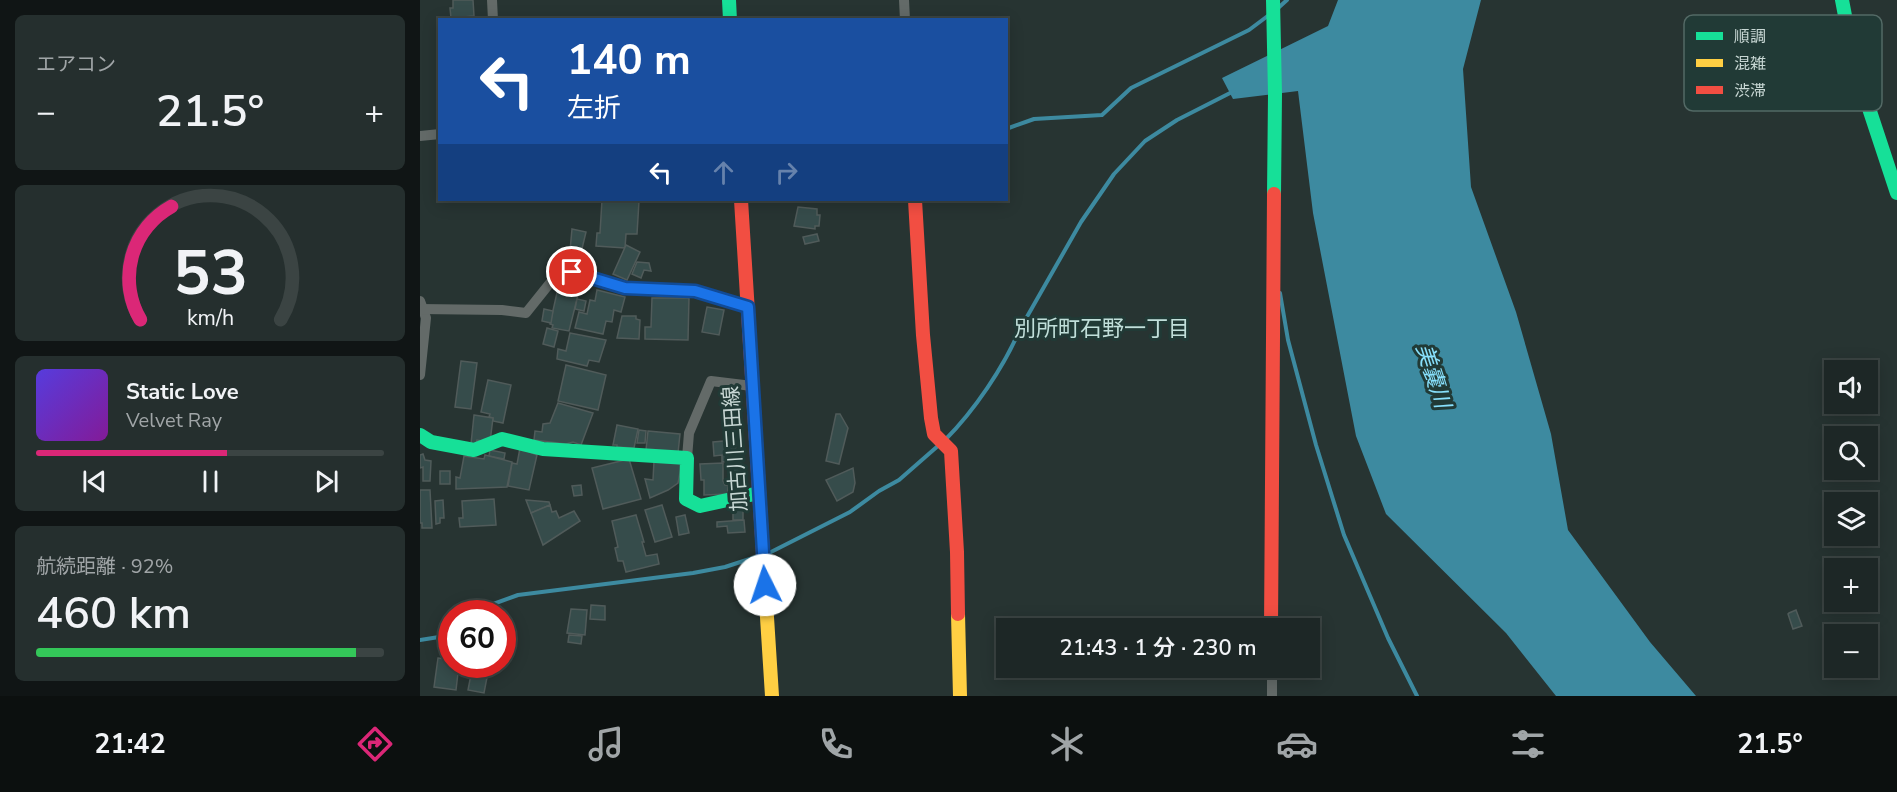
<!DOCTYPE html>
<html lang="ja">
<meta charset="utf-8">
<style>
body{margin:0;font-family:"Nunito Sans","Noto Sans JP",sans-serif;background:#252f2e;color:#f1f3f6;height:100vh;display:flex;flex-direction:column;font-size:22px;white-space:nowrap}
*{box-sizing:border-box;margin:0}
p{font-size:20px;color:#a0a5a7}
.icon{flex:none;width:33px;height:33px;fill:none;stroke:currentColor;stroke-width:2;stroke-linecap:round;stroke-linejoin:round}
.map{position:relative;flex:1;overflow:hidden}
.drawer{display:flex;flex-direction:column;gap:15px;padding:15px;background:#101515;width:420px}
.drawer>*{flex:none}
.banner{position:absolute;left:18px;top:18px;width:570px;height:183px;border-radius:0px;box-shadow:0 3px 15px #0003,0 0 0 2px #3b4443;background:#1a4fa0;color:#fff;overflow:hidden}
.buttons{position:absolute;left:1404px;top:360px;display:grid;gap:12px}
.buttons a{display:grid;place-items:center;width:54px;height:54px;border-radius:0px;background:#1d2726;box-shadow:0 3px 15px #0003,0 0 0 2px #3b4443;font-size:30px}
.speed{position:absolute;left:18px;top:600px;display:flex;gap:12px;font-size:30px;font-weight:700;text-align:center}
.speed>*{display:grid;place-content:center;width:78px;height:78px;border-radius:50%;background:#1d2726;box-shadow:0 3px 15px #0003,0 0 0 2px #3b4443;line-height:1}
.speed .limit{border:9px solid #d22;background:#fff;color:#111}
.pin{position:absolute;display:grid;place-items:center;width:51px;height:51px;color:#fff;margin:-26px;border:3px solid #fff;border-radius:50%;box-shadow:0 2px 6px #0007}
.me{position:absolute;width:66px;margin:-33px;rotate:356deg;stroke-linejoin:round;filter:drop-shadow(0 0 4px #0008)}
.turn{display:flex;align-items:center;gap:21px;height:126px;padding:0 30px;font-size:27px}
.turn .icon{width:78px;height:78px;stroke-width:2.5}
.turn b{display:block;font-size:42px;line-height:51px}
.lanes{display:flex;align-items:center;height:57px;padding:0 30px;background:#0003;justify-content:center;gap:30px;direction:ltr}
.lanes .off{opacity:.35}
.big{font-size:45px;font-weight:600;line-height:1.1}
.drawer .tile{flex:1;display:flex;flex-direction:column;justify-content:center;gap:9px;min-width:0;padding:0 21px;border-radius:9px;background:#252f2e}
.drawer .dial{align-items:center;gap:0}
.dial svg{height:156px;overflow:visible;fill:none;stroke:#3b4443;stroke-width:7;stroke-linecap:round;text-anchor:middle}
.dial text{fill:#f1f3f6;stroke:none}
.song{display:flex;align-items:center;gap:18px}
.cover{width:72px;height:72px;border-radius:9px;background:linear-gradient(135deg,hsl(250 70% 55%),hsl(290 70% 35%))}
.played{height:6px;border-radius:3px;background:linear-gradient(90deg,#db2777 55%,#3b4443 55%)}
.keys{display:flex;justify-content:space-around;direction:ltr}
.heat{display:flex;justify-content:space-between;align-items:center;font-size:33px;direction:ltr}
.charge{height:9px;border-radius:4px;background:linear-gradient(90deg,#34c759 92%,#3b4443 0)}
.trip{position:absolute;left:576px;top:618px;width:324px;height:60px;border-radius:0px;background:#1d2726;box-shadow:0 3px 15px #0003,0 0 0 2px #3b4443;font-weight:600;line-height:60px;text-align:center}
.tab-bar{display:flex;height:96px;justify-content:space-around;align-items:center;background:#0c100f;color:#a0a5a7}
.tab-bar .icon{width:42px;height:42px}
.tab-bar .on{color:#db2777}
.tab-bar b{font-size:27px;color:#f1f3f6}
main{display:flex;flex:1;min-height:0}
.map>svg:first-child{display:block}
.water{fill:#3d8aa0}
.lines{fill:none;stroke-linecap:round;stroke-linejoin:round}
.stream{stroke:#3d8aa0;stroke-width:4}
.building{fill:#364c4b;stroke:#505b5a;stroke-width:1.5}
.street{stroke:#636a68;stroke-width:10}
.fast{stroke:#16e098;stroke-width:14}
.slow{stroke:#ffcf43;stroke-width:14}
.jam{stroke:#f24e42;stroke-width:14}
.route-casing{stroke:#114b97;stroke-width:15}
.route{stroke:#1a73e8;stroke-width:10}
.labels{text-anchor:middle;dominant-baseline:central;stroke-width:6;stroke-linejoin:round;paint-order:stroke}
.street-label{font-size:21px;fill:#c8d7d4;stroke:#213a36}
.neighbourhood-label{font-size:22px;fill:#c1dfda;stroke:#213a36}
.water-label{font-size:22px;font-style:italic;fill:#88e1fd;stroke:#213a36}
.key{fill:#213a36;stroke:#536965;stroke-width:1.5}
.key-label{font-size:16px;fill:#c8d7d4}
</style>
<main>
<section class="drawer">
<div class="tile"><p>エアコン</p>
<div class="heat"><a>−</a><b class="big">21.5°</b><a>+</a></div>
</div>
<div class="tile dial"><svg viewBox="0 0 100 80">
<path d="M14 69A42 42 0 1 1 86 69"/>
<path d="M14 69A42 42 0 0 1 30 11" stroke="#db2777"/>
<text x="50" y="56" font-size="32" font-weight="700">53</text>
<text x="50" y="72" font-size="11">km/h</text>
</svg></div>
<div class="tile">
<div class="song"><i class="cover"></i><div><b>Static Love</b><p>Velvet Ray</p></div></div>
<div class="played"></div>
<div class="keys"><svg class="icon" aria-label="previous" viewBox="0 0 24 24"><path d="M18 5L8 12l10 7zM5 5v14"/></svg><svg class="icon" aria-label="pause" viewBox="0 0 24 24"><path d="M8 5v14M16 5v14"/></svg><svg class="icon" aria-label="next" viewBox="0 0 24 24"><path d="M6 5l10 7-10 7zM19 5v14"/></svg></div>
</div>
<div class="tile"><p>航続距離 · 92%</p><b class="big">460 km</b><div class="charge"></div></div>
</section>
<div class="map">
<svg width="1477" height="696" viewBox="0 0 1477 696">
<rect width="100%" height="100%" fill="#273432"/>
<polygon class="water" points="918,0 1061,0 1043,69 1051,187 1096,312 1131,434 1148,530 1230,642 1276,696 1136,696 1086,633 966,514 936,436 893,213 878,91 813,99 802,78 908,26"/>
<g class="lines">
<g class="stream">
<polyline points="857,9 867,0"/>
<polyline points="586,129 614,119 682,115 711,88 829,30 849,15"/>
<polyline points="860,293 868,340 896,445 924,535 968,638 997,696"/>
<path d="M525 440C554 411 584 367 600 329L661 222 694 174 725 141 757 120 814 91"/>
<polyline points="349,553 430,512 459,491 479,480 519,445"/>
<polyline points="55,614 65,607 98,595 273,573 305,567 339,556"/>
<polyline points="0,640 19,637 32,629"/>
</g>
</g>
<g class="building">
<polygon points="33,0 53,0 54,16 31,18 30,8 33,8"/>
<polygon points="182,200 219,201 217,234 206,234 205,248 176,246 177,233 180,233"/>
<polygon points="378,207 397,209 397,215 400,215 399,226 395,226 395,229 374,226"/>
<polygon points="152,229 166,232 161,253 150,251"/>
<polygon points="397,234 399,241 385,244 383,237"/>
<polygon points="206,245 220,252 207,280 193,274"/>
<polygon points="217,262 229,263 231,271 224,270 221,278 212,274"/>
<polygon points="146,285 151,286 150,289 159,291 149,331 132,328 133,325 130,324 138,288 145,289"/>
<polygon points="177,290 205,297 201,312 194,310 192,322 186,321 183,334 155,328 159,312 167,314 170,300 175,301"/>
<polygon points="232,298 269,298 268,340 225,339 225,327 231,327"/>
<polygon points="157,299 166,301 164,311 155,309"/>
<polygon points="287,307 304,310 299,335 282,332"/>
<polygon points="124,309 133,311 131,323 122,321"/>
<polygon points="202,316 216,316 216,319 220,320 219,339 197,338"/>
<polygon points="127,328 138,331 134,347 123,344"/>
<polygon points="150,333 186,340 179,362 169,360 167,366 137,359 138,349 146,351"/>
<polygon points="41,361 57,363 51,409 35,407"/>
<polygon points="146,365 186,375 178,410 138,401"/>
<polygon points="68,380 91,385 83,423 73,421 73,418 69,417 70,414 61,412"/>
<polygon points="138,403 173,413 161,445 153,442 146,444 114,440 115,431 122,432 123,424 130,423"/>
<polygon points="416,414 420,414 428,428 419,464 406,461"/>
<polygon points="54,415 73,418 70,442 57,440 56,444 51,444"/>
<polygon points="197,425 218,429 214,448 197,447 197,445 193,445"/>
<polygon points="219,430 226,431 225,443 217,443"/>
<polygon points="228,431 260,434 258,453 226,450"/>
<polygon points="315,440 316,454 320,454 322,485 310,485 308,461 302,462 302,455 294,456 293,442"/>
<polygon points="100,448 117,455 109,490 88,486 92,463 97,464"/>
<polygon points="70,450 85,453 84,459 69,456"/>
<polygon points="3,454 5,460 11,461 10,481 3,481 3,467 0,468 0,455"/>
<polygon points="65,455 92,462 87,487 36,489 36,477 40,478 44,456 64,459"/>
<polygon points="209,459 221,499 183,509 172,468"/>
<polygon points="234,461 262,463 258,483 248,490 230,498 225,479 233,480"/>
<polygon points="303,463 303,481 305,485 308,485 308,494 284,495 284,480 281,480 280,464"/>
<polygon points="433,468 435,483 433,492 417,501 406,480"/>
<rect x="20" y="471" width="10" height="13"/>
<polygon points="161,485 162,495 154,496 152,486"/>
<polygon points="0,490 10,490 12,528 2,528 2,523 0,523"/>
<polygon points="74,499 76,525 40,527 39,518 43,518 42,501"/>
<polygon points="23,500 24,518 20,518 20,523 16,524 15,501"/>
<polygon points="106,500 129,502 130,505 111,513"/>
<polygon points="130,505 132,512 136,511 139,518 154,511 160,521 123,545 111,513"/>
<polygon points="242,505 252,537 235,542 225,510"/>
<rect x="313" y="509" width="10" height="11"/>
<polygon points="216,515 224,542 222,542 226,556 237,554 239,564 206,572 203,561 198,561 195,548 198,547 192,521"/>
<polygon points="265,515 269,533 259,535 256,517"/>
<polygon points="324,520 325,532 308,533 307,526 297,527 297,522"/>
<polygon points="171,605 185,606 185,620 170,619"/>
<polygon points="151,609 167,610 165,635 147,633"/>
<polygon points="1376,610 1382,626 1373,629 1368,614 1369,613"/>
<polygon points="149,635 162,636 161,644 148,642"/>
<polygon points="18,658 32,660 32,664 39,664 36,690 14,687"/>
<polygon points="53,664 69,667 64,693 48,690"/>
</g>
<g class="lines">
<g class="street">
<polyline points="72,0 73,20"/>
<polyline points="484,0 485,20"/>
<polyline points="0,136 20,134"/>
<polyline points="0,301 6,318 0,375"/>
<polyline points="0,309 82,310 106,313 138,273 152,272 205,288 275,291 328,307"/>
<polyline points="267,458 269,433 291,381 332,386"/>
<polyline points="852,668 852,696"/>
</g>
<g class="fast">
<polyline points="309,0 310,20"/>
<polyline points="853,0 855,94 854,194"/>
<polyline points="1422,0 1434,63 1477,193"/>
<polyline points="0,435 11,442 54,450 82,439 123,449 267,458 266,499 280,506 339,493"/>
</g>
<g class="slow">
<polyline points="344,570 352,696"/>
<polyline points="538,614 540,696"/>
</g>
<g class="jam">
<polyline points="321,200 344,570"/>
<polyline points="495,200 503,335 511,418 514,434 531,451 537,552 538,614"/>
<polyline points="851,628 854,194"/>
</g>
</g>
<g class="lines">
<g class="route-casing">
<polyline id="route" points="152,272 205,288 275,291 328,307 345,585"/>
</g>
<use href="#route" class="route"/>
</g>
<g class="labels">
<g class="street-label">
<text transform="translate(315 449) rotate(-94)">加古川三田線</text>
</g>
<g class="neighbourhood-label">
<text x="682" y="329">別所町石野一丁目</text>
</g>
<g class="water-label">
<text transform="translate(1013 376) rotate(72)">美嚢川</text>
</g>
</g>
<rect x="1264" y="15" width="198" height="96" rx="9" class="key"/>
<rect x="1276" y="32" width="27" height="8" fill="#16e098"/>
<rect x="1276" y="59" width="27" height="8" fill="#ffcf43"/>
<rect x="1276" y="86" width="27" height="8" fill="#f24e42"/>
<g class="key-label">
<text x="1314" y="42">順調</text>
<text x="1314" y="69">混雑</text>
<text x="1314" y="96">渋滞</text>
</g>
</svg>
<div class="buttons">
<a><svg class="icon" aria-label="sound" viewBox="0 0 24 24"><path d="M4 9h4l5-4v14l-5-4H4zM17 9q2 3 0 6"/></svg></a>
<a><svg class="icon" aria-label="search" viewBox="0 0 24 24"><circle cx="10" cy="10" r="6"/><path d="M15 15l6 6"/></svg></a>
<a><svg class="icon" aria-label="layers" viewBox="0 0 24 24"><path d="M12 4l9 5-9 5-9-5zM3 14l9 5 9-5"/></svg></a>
<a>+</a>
<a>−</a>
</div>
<div class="speed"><div class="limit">60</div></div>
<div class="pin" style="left:152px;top:272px;background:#d93025"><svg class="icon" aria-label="arrive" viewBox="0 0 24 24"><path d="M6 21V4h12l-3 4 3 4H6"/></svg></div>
<svg class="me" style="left:345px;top:585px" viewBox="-20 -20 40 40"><circle r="19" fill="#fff"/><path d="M0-13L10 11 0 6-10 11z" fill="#1a73e8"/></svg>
<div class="trip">21:43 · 1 分 · 230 m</div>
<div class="banner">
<div class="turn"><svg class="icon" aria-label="left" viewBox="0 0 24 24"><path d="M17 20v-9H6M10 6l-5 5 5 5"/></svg><div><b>140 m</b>左折</div></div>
<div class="lanes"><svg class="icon" aria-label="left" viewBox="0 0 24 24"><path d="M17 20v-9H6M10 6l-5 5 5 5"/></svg><svg class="icon off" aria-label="ahead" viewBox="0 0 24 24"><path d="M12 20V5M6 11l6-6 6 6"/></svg><svg class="icon off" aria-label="right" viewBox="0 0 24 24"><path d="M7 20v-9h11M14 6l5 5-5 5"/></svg></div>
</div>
</div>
</main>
<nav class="tab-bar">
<b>21:42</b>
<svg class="icon on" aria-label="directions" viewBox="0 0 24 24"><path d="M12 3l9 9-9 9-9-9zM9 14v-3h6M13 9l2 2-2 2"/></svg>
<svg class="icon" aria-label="music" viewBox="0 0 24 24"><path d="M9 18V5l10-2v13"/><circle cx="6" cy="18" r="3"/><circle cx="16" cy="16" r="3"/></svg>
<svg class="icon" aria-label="phone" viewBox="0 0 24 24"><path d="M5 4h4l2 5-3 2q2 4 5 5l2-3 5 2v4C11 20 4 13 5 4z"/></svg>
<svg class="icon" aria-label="climate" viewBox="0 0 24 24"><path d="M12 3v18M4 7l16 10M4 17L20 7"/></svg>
<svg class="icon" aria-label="car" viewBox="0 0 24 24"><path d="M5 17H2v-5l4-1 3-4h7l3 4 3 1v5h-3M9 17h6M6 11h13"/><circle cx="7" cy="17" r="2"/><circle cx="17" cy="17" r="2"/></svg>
<svg class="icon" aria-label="filters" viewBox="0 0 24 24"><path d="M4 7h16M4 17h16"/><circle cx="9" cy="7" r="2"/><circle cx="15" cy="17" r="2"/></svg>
<b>21.5°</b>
</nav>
